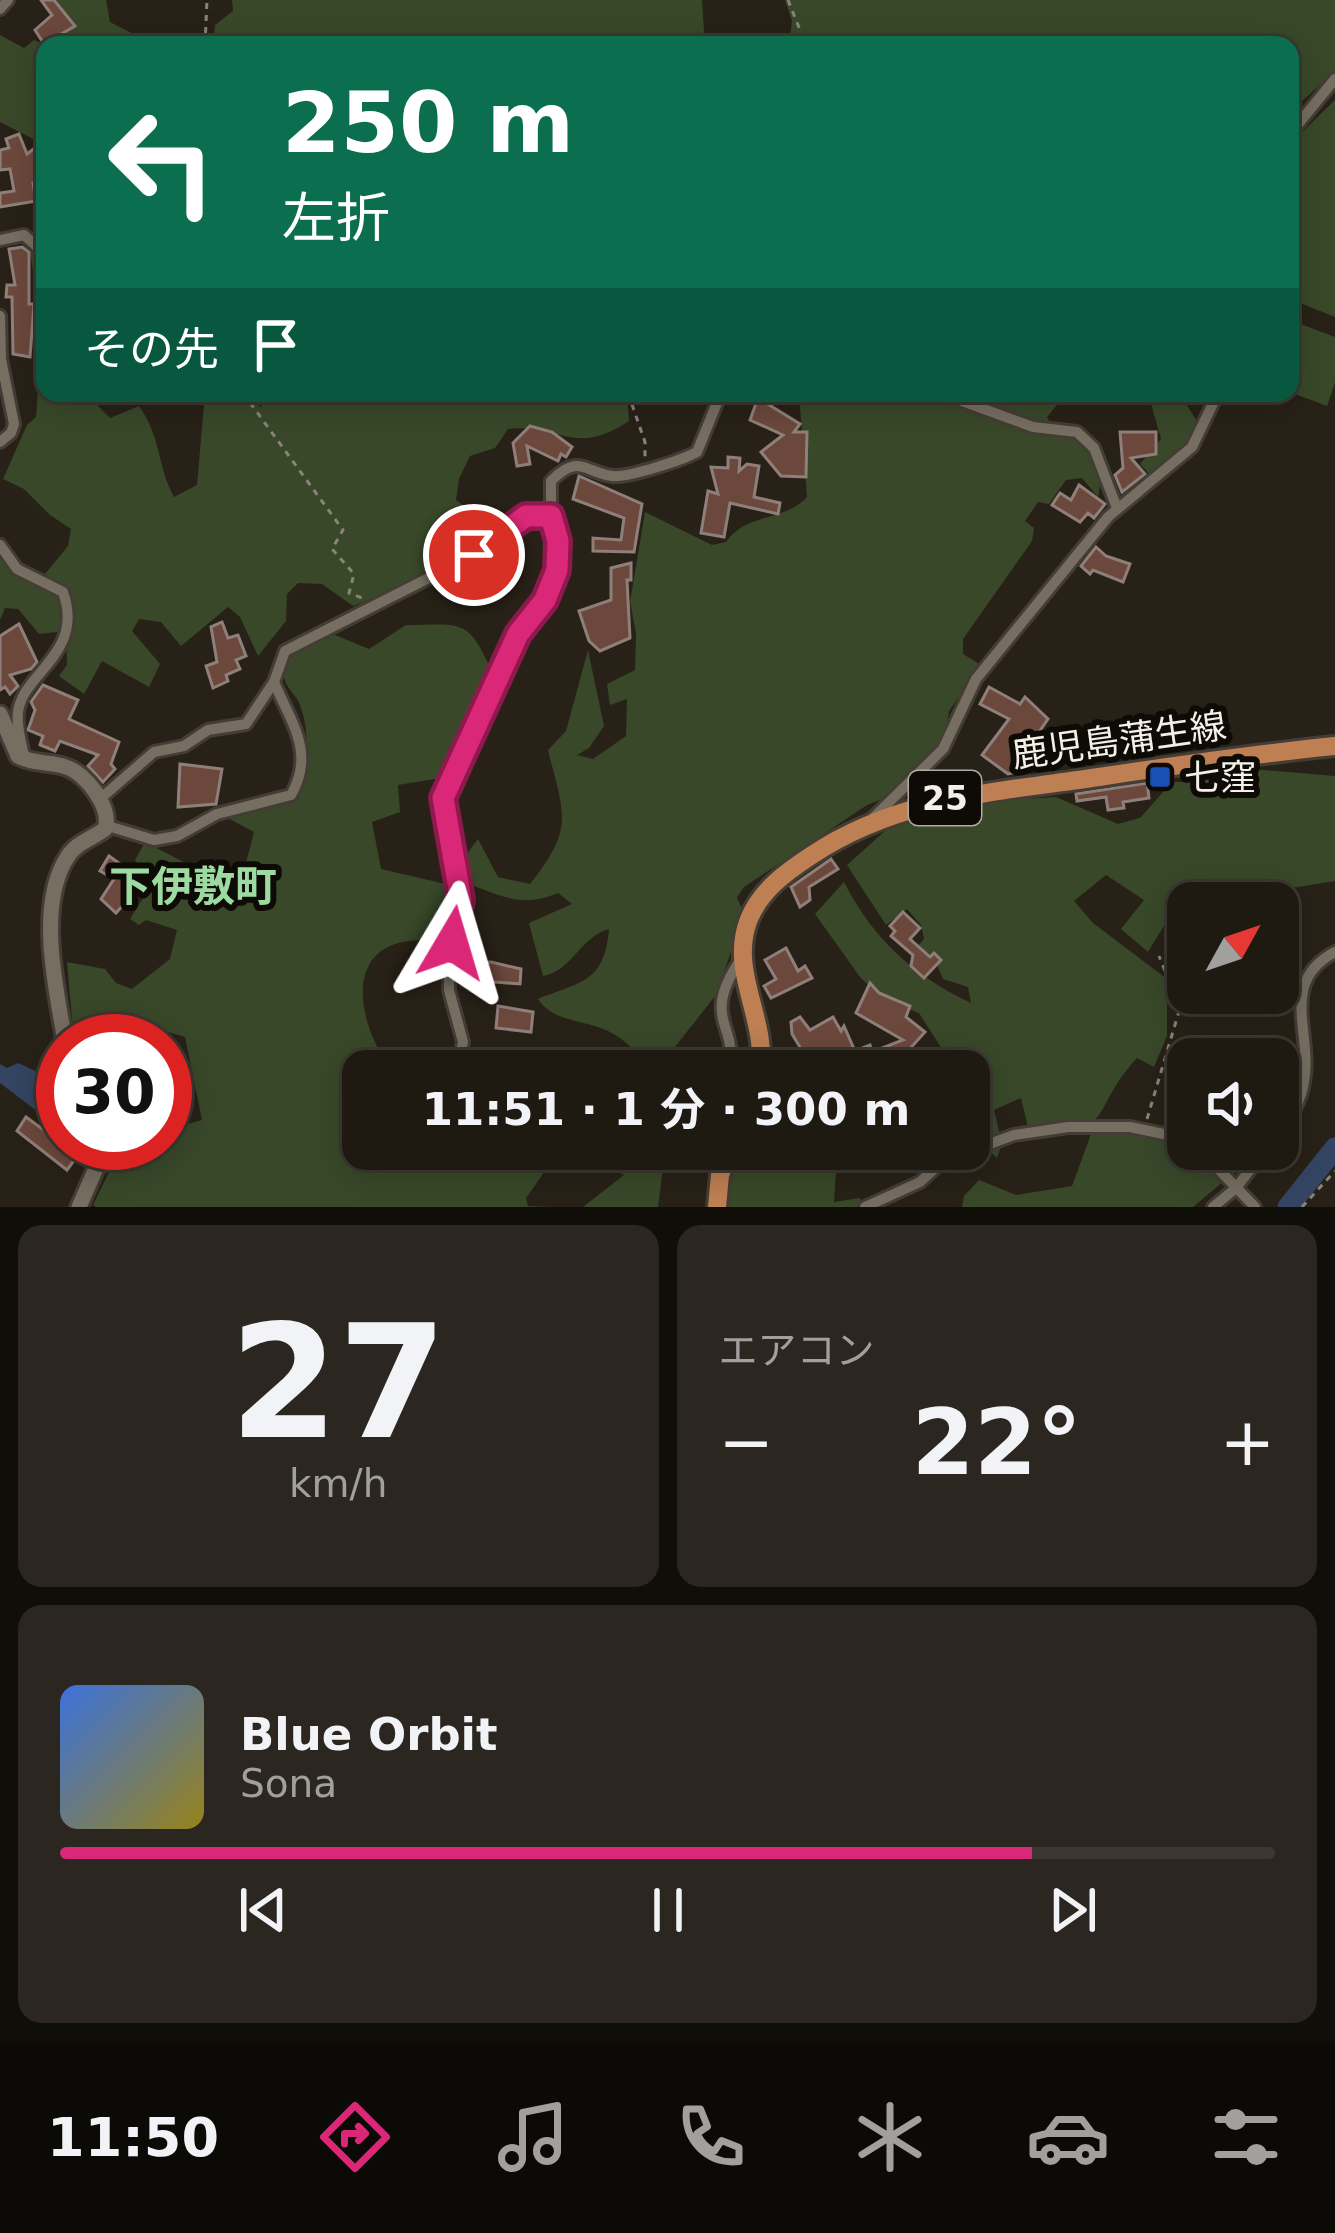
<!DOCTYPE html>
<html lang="ja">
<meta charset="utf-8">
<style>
body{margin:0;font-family:"DejaVu Sans","Noto Sans JP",sans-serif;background:#2b261f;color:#f1f3f6;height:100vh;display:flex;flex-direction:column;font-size:45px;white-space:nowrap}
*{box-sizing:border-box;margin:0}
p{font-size:39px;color:#a1a09f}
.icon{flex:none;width:66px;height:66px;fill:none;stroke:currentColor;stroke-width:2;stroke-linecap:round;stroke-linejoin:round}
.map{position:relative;height:1207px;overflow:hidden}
.drawer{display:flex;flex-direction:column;gap:18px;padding:18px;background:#100e09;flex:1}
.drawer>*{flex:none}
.guide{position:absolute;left:36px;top:36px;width:1263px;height:366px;border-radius:24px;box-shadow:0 6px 30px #0003,0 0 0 3px #3c3831;background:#0b6e4f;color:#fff;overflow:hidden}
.needle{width:78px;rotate:50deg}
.buttons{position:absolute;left:1167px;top:882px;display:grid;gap:24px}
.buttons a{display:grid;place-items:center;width:132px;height:132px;border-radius:24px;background:#1e1911;box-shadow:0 6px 30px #0003,0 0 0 3px #3c3831;font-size:60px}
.speed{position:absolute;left:36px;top:1014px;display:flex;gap:24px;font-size:60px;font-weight:700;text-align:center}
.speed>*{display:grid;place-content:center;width:156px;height:156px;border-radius:50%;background:#1e1911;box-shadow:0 6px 30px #0003,0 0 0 3px #3c3831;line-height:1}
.speed .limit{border:18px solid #d22;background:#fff;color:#111}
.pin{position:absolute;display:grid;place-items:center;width:102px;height:102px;color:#fff;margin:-51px;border:6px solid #fff;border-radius:50%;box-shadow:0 3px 12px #0007}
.me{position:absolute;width:132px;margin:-66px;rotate:7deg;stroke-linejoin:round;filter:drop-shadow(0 0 9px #0008)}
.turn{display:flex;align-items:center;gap:42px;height:252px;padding:0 48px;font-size:54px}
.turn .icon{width:156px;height:156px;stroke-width:2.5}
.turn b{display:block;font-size:84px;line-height:102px}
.then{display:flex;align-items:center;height:114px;padding:0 48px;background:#0003;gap:24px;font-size:45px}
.big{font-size:90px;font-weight:700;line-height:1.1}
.drawer .tile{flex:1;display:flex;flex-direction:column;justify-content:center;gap:18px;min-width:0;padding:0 42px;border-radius:24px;background:#2b261f}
.drawer .dial{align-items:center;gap:0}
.dial b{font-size:156px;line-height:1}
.song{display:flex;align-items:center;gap:36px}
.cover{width:144px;height:144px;border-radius:18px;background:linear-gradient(135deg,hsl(220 70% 55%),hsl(50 70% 35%))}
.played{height:12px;border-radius:6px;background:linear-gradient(90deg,#db2777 80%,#3c3831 80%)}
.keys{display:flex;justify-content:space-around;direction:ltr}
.heat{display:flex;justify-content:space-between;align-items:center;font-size:66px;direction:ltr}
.drawer .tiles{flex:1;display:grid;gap:18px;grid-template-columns:1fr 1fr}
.tile:last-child{grid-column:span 2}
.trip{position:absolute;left:342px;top:1050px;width:648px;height:120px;border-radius:24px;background:#1e1911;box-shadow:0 6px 30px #0003,0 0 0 3px #3c3831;font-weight:700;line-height:120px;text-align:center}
.menu{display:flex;height:192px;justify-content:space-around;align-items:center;background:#0c0a07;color:#a1a09f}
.menu .icon{width:84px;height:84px}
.menu .current{color:#db2777}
.menu b{font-size:54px;color:#f1f3f6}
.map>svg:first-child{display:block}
.green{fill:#394829}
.water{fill:#334562}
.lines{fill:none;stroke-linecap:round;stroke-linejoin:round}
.river{stroke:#334562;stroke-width:21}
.building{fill:#6c483c;stroke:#8f7f7a;stroke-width:3}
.street-casing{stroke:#433d35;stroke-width:16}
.secondary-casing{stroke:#433d35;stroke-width:21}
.primary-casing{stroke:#433d35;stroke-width:24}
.path{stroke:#89837a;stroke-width:3;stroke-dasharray:6 6;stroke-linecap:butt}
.street{stroke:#766e61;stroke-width:10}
.secondary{stroke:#766e61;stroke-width:15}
.primary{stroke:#be7f52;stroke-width:18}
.route-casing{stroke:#8e194d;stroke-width:30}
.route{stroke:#db2777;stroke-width:21}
.transit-dot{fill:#1a4fb4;stroke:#0e0b07;stroke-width:4.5}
.labels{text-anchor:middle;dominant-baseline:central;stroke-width:12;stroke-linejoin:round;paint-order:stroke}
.shield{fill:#0e0b07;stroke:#afaba4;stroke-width:3}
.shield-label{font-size:33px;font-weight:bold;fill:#f4f0e8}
.street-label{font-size:36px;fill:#f4f0e8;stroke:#0e0b07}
.poi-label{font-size:36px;fill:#f4f0e8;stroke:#0e0b07;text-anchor:start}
.quarter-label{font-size:42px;font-weight:bold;fill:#9cdaa2;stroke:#0e0b07}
</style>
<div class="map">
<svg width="1335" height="1207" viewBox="0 0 1335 1207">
<rect width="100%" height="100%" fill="#282117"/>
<g class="green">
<polygon points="56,0 106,0 110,22 155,45 76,45 51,31 69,17"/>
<polygon points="232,0 702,0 704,31 699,45 213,45 215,25 233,11"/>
<polygon points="785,0 1335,0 1335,71 1298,105 1290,122 1290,45 789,45 792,21"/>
<polygon points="0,35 24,48 34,40 46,45 45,72 37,73 34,84 39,103 45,102 45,145 0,122"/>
<polygon points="1335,100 1335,317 1290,299 1290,153 1293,141"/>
<path d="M29 245 45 261V393L87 395 110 418 139 406C161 437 157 465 174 497L197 485 205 393H240L261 407 269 393H627L629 421C573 458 560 423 508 429L495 448 470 456 459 479 456 500 490 525C458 565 400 587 353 606L322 584 298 583 287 594 286 621 258 656 240 617 228 607 181 646 161 622 139 619 132 631 160 664 149 687 102 661 84 694 59 676 67 665 66 631 39 634 18 609 5 608 0 620V548L17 572 45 574 68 546 71 529 50 515 24 489 3 479 27 425 36 417 42 329Z"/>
<polygon points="1290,320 1335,337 1335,382 1327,406 1290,392"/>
<path d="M799 393H1067L1047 417 1054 430C1088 435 1106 463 1098 497L1082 478 1066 480 1049 504 1038 502 1025 521 1034 528 1032 541 963 639V654L981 665 949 711 945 737 890 796 867 805 744 887 737 897 744 914 716 995 663 1062 646 1063C635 1050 624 1039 608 1031 583 1019 554 1023 538 999 582 981 604 983 609 929 580 937 572 971 543 976L529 923 572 904 558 893C524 907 506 898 474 886L466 855 478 839 498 877 530 884C575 828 564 815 548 750L566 731 588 650 604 726 589 748 577 755 593 759 626 736 627 699 610 705 607 684 635 670 636 633 630 602 645 512 712 545 726 542C746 512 785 522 807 497Z"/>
<path d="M1148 393H1179L1197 421C1192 446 1171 460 1152 477L1140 464 1161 439Z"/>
<path d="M406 625C466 624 468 619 493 674L458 758 441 778 398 785 400 812 372 822 381 869 454 886C461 906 452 924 444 943 355 926 346 996 384 1059L417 1054 436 1064 438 1071H363V1149H410L407 1159 424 1170 445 1172C474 1140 507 1164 545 1171L526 1198 528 1206 550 1207H96L93 1205 123 1143H165V1130L202 1120 185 1037 168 1032 145 1041H74L67 962 105 969 116 983 132 989 170 959 177 930 146 920 139 925 130 919 146 893 148 877 135 860 145 842 197 869 242 878 254 832 228 818 294 802 299 798C307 768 311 735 300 705 297 696 288 690 285 681 277 654 316 641 335 635L369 649Z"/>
<path d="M1228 767 1335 776V881L1292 888 1274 903H1232L1235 894 1204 880 1174 888 1181 898 1148 952 1121 929 1144 900 1106 875 1074 901 1093 923 1167 979V1036L1154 1067 1137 1058C1086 1113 1121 1131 1030 1135L1021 1098 994 1110 1002 1143 997 1158 984 1146 969 1144V1071H921L942 1049 919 1013 884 1000 860 977 815 914 844 882C873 939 914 976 971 1003L968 987 943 979 937 965 916 948 924 939 921 925 907 909 886 925 847 865 896 821 1006 800 1056 797 1118 824 1140 818 1172 782H1191Z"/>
<polygon points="1146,1133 1188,1143 1188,1149 1206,1149 1230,1176 1193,1207 962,1207 964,1196 979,1180 1016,1195 1072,1186 1091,1134"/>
<polygon points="578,1149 676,1149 663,1167 658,1207 583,1207 624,1175 614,1170 588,1173"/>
<polygon points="744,1149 878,1149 882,1160 860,1172 836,1171 834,1202 860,1198 863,1207 725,1207 738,1152"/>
</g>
<polygon class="water" points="18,1063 55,1080 63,1089 63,1131 0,1083 0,1064 7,1068"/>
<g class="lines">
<polyline class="river" points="1288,1207 1335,1148"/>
</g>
<g class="building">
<polygon points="41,0 54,0 75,26 44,44 35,30 52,15"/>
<polygon points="19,134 27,154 45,140 45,177 33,183 36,201 0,207 0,193 14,191 10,169 0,170 0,150 9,148 6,139"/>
<polygon points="22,247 29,252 29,304 34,304 30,357 13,354 12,297 6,297 7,285 15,285 9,249"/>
<polygon points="758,398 800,424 794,432 807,432 806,477 781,476 761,452 783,435 750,420"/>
<polygon points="530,426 552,432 572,447 566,457 561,454 558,461 527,446 530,464 517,466 513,443"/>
<polygon points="1120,432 1156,432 1156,454 1131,458 1145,474 1122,492 1115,475 1123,468"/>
<polygon points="728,457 740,458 739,471 747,464 759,466 754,497 780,503 778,514 730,503 724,537 701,533 708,491 718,494 711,467 728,468"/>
<polygon points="579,476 642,504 634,552 593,551 593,538 621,540 624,518 573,499"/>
<polygon points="1079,485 1105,504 1094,518 1088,513 1080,522 1052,505 1060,493 1071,500"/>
<polygon points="1096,547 1106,556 1130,564 1123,582 1093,570 1090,574 1081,566"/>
<polygon points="631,563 631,580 627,580 630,638 600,651 589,641 579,611 611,600 611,568"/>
<polygon points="222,622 228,638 238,635 246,656 236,660 240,669 226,675 228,681 213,688 206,666 217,662 211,627"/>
<polygon points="19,624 37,662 31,669 10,675 18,686 10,694 5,687 0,690 0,636"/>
<polygon points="43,685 78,700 69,719 119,742 111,764 115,769 103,782 88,766 98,755 60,741 55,751 40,745 43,736 28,730 35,710 31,702"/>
<polygon points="989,687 1020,704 1025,697 1048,719 1039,732 1045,736 1043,751 1030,769 1008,774 982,755 1009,719 980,704"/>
<polygon points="180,764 222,769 216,804 178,807"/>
<polygon points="1147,783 1149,798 1123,802 1124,808 1108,810 1106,797 1077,801 1076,794"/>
<polygon points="109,856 144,881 116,913 101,899 114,879 100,871"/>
<polygon points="831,859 838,869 809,887 810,900 800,907 791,887"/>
<polygon points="903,912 920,928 910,939 930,957 934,953 941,960 924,978 911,966 913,955 891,936 895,931 890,926"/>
<polygon points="786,948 798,971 805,966 812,978 771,998 764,986 776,979 765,960"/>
<polygon points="491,962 521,969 520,984 469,980 468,963"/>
<polygon points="870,983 879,993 910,1006 906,1017 925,1032 897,1063 882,1071 789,1071 791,1066 778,1065 779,1052 803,1052 792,1034 791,1022 800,1017 810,1030 833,1017 841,1031 844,1026 855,1051 870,1045 872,1052 903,1040 856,1013"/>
<polygon points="498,1006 533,1012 531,1032 496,1028"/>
<polygon points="26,1117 78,1155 67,1170 17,1131"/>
</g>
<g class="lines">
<g class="street-casing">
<g id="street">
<polyline points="0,9 8,0"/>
<polyline points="1290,134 1335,79"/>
<polyline points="0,240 24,235 45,254"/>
<polyline points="0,316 1,359 14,424 11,433 0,442"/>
<polyline points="940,393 1033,427 1077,432 1094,448 1117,508"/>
<path d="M551 516V481C579 453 584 472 612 476 628 478 682 460 697 452L721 393"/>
<path d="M0 545 17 569 63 592C85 654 23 672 18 712 16 727 22 745 25 760"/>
<polyline points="100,799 154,752 184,746 208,730 246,724 274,682"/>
<polyline points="873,818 943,749 976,679 1108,517 1192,447 1218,393"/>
<path d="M108 826 154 840 177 836 217 814 291 795C316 752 290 721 274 682L285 651 474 555 526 516H551L558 541 557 570 545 600 518 634 443 798 462 900 449 966V990L463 1042 457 1071"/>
<path d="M727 1071C743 1027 697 1021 742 958"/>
<path d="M1278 1133C1290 1118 1301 1102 1304 1082 1313 1033 1278 982 1335 952"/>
<path d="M507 1149C527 1160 540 1164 559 1149"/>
<polyline points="1199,1149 1255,1207"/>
<polyline points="865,1207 920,1182 943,1161 1014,1135 1068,1127 1130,1127 1188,1139"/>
<polyline points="1213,1207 1236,1188 1266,1149"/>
</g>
</g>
<g class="secondary-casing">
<g id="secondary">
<path d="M0 714 18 756C35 765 50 761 66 767 87 774 112 808 105 829 93 838 76 843 68 856 36 904 56 989 65 1041"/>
<polyline points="79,1207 107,1143"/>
</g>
</g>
<g class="primary-casing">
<g id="primary">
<path d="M760 1071C768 1019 728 971 749 919 761 890 786 872 812 855 899 797 998 792 1099 777 1178 765 1256 754 1335 746"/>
<polyline points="717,1207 720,1175 729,1149"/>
</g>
</g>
<g class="path">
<polyline points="788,0 806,45"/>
<polyline points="205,45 207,0"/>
<polyline points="243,393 343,530 332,549 354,574 349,593 362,598"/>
<polyline points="628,393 645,442 645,460"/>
<polyline points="1147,1119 1180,1008 1159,956"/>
<polyline points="1302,1207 1335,1171"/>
</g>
<use href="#street" class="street"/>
<use href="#secondary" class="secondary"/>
<use href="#primary" class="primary"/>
</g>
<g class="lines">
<g class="route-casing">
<polyline id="route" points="452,943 461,900 443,798 518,634 545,600 557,570 558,541 551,516 526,516 474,555"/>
</g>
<use href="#route" class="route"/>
</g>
<rect class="transit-dot" x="1148" y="765" width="24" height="24" rx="6"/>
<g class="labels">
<rect class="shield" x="909" y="771" width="72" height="54" rx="9"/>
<g class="shield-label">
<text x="945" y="798">25</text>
</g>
<g class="street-label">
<text transform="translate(1119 740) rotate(-8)">鹿児島蒲生線</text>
</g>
<g class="poi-label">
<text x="1184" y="777">七窪</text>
</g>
<g class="quarter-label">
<text x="193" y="886">下伊敷町</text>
</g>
</g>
</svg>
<div class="buttons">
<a><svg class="needle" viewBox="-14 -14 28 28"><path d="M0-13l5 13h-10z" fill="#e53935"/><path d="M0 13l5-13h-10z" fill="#a1a09f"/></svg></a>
<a><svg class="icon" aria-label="sound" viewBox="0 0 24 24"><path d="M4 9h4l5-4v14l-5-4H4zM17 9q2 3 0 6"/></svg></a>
</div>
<div class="speed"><div class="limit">30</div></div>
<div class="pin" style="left:474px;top:555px;background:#d93025"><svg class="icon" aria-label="arrive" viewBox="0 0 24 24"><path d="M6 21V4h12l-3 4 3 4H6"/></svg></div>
<svg class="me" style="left:452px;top:943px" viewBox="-20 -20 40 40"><path d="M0-17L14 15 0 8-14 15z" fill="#db2777" stroke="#fff" stroke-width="4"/></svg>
<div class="trip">11:51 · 1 分 · 300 m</div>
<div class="guide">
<div class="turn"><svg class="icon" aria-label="left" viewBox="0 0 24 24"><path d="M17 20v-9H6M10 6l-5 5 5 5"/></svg><div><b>250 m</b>左折</div></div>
<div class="then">その先<svg class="icon" aria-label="arrive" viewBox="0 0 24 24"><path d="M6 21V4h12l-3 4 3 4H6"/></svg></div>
</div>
</div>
<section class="drawer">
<div class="tiles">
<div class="tile dial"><b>27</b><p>km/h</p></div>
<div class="tile"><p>エアコン</p>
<div class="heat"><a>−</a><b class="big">22°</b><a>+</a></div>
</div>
<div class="tile">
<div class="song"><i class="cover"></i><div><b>Blue Orbit</b><p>Sona</p></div></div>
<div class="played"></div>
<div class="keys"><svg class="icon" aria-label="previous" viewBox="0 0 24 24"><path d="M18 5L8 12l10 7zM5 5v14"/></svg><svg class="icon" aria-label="pause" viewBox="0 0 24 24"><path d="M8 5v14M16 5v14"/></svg><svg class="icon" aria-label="next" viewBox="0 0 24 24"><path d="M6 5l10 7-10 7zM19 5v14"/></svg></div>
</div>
</div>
</section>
<nav class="menu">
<b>11:50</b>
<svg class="icon current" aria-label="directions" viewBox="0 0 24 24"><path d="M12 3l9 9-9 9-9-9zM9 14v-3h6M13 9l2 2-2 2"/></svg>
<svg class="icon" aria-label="music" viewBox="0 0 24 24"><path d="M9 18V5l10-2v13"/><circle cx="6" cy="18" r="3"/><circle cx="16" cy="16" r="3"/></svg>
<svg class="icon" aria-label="phone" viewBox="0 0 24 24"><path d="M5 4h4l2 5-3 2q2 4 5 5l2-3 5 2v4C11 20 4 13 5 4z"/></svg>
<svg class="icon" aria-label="climate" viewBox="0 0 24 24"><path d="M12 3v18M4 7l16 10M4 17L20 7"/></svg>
<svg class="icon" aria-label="car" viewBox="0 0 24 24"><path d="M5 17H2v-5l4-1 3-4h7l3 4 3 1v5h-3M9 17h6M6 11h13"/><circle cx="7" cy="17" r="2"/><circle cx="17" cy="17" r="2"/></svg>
<svg class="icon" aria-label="filters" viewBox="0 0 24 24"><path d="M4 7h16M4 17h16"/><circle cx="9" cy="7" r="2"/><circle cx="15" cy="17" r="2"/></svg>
</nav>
